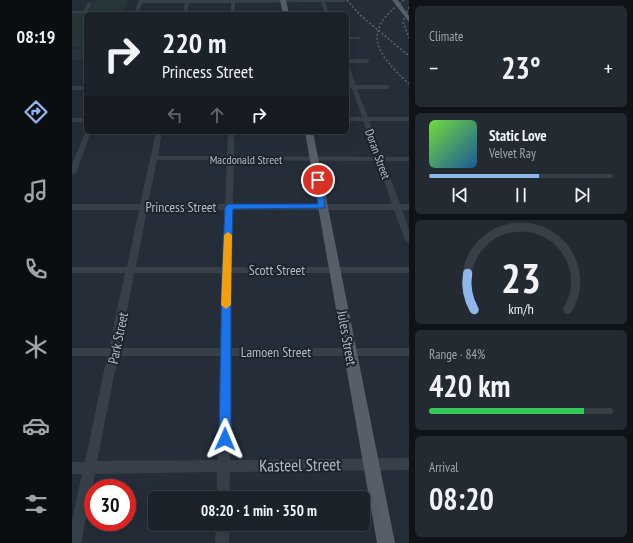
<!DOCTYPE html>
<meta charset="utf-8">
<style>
body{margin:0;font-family:"PT Sans Narrow",sans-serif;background:#242a32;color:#f1f3f6;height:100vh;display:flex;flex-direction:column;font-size:15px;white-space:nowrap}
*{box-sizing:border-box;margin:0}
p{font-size:13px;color:#a0a4a8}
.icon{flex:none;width:22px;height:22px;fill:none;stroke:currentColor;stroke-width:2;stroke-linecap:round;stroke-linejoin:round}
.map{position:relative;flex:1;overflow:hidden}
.side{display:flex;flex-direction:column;gap:6px;padding:6px;background:#0f1317;width:224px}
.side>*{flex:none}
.hud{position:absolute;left:12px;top:12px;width:265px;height:122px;border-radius:6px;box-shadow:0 4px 16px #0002,0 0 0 1px #393f47;background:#1b222a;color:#f1f3f6;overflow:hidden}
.speed{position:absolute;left:12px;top:479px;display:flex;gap:8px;font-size:20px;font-weight:700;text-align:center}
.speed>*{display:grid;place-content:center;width:52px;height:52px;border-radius:50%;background:#1b222a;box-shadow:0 4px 16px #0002,0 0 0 1px #393f47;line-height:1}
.speed .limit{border:6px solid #d22;background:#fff;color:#111}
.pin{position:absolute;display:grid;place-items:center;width:34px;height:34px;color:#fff;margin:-17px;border:2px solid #fff;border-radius:50%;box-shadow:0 1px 4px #0007}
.me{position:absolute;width:44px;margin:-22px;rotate:1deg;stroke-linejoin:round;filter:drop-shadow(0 0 3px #0008)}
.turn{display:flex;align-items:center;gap:14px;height:84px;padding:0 12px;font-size:18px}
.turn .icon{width:52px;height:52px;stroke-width:2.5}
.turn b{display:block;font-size:28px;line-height:34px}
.lanes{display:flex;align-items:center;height:38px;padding:0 12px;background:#0003;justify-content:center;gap:20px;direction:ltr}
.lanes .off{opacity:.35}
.big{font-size:30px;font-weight:700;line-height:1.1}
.side .widget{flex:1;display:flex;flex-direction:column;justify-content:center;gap:6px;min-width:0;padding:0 14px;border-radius:6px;background:#242a32}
.side .dial{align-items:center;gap:0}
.dial svg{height:104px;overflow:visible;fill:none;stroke:#393f47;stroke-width:7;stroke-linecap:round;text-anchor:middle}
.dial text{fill:#f1f3f6;stroke:none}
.song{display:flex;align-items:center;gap:12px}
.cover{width:48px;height:48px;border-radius:6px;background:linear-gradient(135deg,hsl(100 70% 55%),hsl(210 70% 35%))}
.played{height:4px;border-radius:2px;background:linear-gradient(90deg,#90b7ec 60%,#393f47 60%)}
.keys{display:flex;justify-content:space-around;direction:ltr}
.heat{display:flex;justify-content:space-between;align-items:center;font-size:22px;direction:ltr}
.charge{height:6px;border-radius:3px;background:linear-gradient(90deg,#34c759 84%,#393f47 0)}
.trip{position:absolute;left:76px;top:491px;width:222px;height:40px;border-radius:6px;background:#1b222a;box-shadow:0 4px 16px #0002,0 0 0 1px #393f47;font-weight:700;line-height:40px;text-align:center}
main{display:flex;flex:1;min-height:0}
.tab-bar{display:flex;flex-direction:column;width:72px;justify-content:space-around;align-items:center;background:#0b0e11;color:#a0a4a8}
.tab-bar .icon{width:28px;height:28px}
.tab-bar .on{color:#90b7ec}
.tab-bar b{font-size:18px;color:#f1f3f6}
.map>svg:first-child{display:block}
.green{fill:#263739}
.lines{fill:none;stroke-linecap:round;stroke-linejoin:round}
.minor{fill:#373f48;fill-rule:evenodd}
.major{fill:#565e68;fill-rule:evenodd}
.rail{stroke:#5a636f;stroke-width:1.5;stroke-dasharray:2 2;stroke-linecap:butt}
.route{fill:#1a73e8;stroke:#114b97}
.slow{fill:#f59e0b}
.labels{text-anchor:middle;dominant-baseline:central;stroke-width:4;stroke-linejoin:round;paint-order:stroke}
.far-street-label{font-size:12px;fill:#b3bac4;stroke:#1d242d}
.street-label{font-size:14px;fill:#b3bac4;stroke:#1d242d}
.near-street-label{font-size:17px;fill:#b3bac4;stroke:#1d242d}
</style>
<main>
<nav class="tab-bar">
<b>08:19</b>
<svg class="icon on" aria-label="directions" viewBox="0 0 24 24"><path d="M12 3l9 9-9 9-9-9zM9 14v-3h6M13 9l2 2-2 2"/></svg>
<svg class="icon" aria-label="music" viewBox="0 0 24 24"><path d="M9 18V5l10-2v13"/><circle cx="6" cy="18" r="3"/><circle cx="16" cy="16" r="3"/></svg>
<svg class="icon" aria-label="phone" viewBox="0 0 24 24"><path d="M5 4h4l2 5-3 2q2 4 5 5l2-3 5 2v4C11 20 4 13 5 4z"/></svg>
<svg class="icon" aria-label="climate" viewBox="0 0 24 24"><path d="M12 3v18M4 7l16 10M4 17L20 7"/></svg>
<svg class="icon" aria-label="car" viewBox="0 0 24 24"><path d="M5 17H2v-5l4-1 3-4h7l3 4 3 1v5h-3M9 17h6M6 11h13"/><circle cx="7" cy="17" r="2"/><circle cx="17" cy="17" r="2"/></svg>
<svg class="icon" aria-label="filters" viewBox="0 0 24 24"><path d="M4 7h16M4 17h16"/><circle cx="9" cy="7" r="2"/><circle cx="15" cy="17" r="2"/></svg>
</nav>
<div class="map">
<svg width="337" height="543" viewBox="0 0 337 543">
<rect width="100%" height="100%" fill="#242d38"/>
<g class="green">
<polygon points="24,0 56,0 49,12 16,12"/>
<polygon points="0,13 51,13 14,14 14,47 0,47"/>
<polygon points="0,49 14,49 14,61 0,60"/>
</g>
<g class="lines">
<g class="minor">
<polygon points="67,0 273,0 274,1 272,2 253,2 257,14 253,14 249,2 163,3 163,14 159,14 159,3 117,3 115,14 111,14 113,3 70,3 66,14 62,14"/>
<polygon points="16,2 20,3 15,13 0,13 0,11 12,11"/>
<polygon points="275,37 288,37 290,38 288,39 275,39"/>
<polygon points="275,59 295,59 298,61 295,63 275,63"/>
<path d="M275 66 278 68 284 85H315L318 87 315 89H285L296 117H337V121H297L310 157H337V161H312L328 204H337V210H330L337 229V243L333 240 322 210H161L160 267H337V273H159V348H337V356H159L158 460 337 458V470L158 472 157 498H145V472L23 474 9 543H0V520L10 474H0V462H13L35 356H0V348H37L53 273H0V267H55L67 210H0V204H68L84 132H90L86 156H155L156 132H162V156L304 157 291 121H275V117H290L280 89 275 88V86L278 85 275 76ZM85 160H155L153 204H76ZM162 160 305 161 320 204H161ZM75 210H153L151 267H64ZM62 273H150L148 348H48ZM46 356H148L146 460 25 461Z"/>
<rect x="0" y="86" width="14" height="4"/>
<rect x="0" y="118" width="14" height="4"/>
<polygon points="14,131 14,132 19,132 4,173 0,175 0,164"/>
<polygon points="144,524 158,524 157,543 143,543"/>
</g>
<g class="major">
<polygon points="208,0 214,0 217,14 211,14"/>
<polygon points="320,0 326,0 337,16 337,22"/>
<polygon points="233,132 241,132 323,543 305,543"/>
</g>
<g class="rail">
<polyline points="275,0 288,15 337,56"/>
<path d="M332 0C289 32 303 52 337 84"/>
<polyline points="337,7 331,22 337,38"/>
</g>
</g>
<polygon class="route" points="246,177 250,180 253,208 161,209 159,270 159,439 157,444 153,445 149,444 147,439 150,270 153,207 157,204 246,204 242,180"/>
<polygon class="slow" points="156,232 160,235 159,305 154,309 149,305 152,235"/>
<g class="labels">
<g class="far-street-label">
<text transform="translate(306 154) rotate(70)">Doran Street</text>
<text x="174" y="159">Macdonald Street</text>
</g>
<g class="street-label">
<text x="109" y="207">Princess Street</text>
<text x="205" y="270">Scott Street</text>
<text transform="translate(46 338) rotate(-78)">Park Street</text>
<text transform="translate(275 338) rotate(80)">Jules Street</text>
<text x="204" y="352">Lamoen Street</text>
</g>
<g class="near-street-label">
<text transform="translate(228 465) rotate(-1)">Kasteel Street</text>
</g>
</g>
</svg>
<div class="speed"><div class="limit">30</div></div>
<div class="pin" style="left:246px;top:180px;background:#d93025"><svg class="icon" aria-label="arrive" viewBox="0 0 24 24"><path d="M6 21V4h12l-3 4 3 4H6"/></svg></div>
<svg class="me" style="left:153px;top:439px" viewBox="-20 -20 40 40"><path d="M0-17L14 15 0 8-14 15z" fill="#1a73e8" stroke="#fff" stroke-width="4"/></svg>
<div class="trip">08:20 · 1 min · 350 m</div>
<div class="hud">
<div class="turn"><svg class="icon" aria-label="right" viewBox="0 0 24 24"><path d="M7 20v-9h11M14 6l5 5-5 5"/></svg><div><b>220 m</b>Princess Street</div></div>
<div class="lanes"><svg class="icon off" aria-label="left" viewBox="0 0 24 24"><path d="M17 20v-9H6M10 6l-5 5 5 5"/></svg><svg class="icon off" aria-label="ahead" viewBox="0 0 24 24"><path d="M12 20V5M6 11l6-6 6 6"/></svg><svg class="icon" aria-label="right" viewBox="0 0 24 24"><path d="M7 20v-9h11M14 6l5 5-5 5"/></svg></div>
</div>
</div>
<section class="side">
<div class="widget"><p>Climate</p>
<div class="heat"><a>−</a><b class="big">23°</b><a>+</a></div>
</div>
<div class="widget">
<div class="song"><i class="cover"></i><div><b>Static Love</b><p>Velvet Ray</p></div></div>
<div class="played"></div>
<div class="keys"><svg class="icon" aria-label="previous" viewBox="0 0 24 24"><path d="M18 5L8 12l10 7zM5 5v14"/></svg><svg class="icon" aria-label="pause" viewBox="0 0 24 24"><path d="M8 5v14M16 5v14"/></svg><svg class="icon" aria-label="next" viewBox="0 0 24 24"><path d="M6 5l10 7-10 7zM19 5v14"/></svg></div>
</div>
<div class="widget dial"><svg viewBox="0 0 100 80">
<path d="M14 69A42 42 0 1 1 86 69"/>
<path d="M14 69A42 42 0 0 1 9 41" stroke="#90b7ec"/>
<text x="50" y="56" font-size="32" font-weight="700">23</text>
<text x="50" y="72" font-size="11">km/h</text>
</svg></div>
<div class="widget"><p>Range · 84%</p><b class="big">420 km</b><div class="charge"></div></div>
<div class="widget"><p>Arrival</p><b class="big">08:20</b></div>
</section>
</main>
